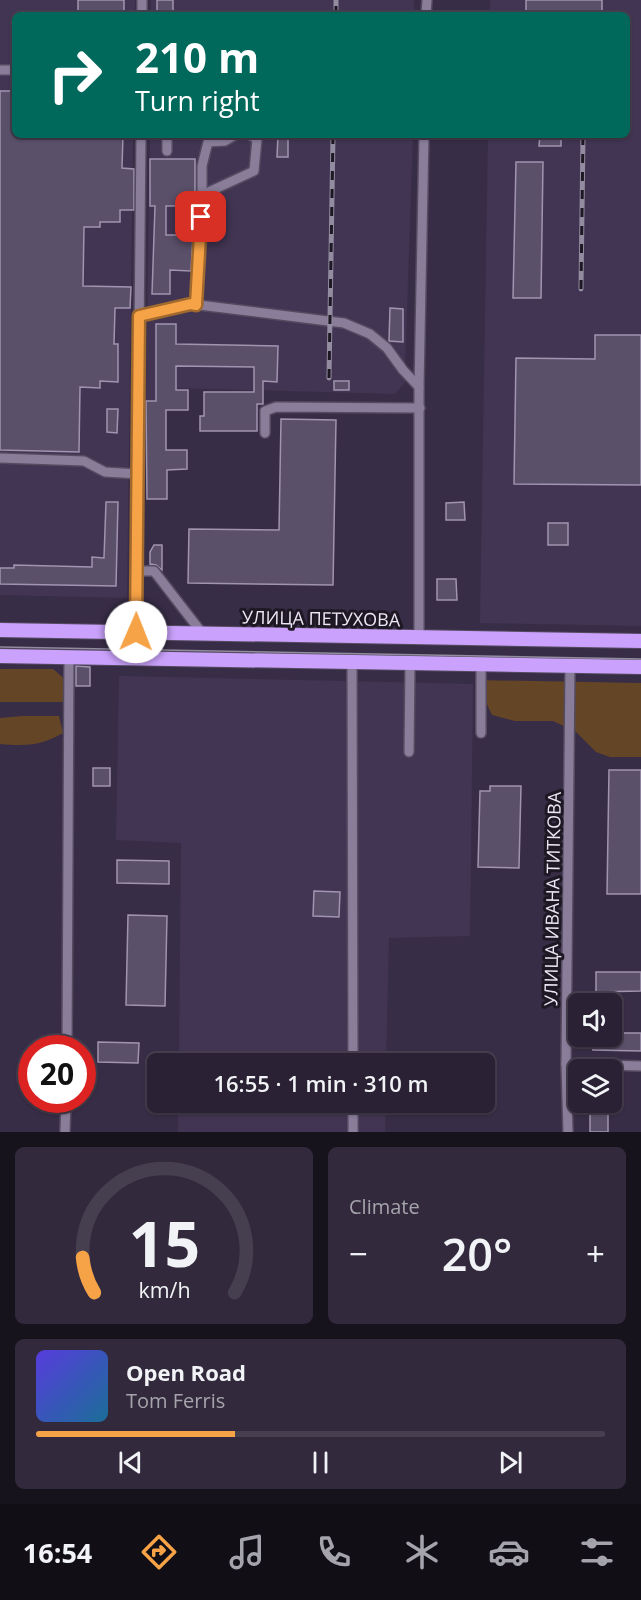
<!DOCTYPE html>
<meta charset="utf-8">
<style>
body{margin:0;font-family:"Open Sans",sans-serif;background:#322a3c;color:#f1f3f6;height:100vh;display:flex;flex-direction:column;font-size:22px;white-space:nowrap}
*{box-sizing:border-box;margin:0}
p{font-size:20px;color:#a5a4ac}
.icon{flex:none;width:33px;height:33px;fill:none;stroke:currentColor;stroke-width:2;stroke-linecap:round;stroke-linejoin:round}
.map{position:relative;height:1132px;overflow:hidden}
.side{display:flex;flex-direction:column;gap:15px;padding:15px;background:#17131d;flex:1}
.side>*{flex:none}
.top-card{position:absolute;left:12px;top:12px;width:618px;height:126px;border-radius:9px;box-shadow:0 2px 4px #0004,0 0 0 2px #463f4f;background:#00695c;color:#fff;overflow:hidden}
.tools{position:absolute;left:568px;top:993px;display:grid;gap:12px}
.tools a{display:grid;place-items:center;width:54px;height:54px;border-radius:9px;background:#2a2234;box-shadow:0 2px 4px #0004,0 0 0 2px #463f4f;font-size:30px}
.speed{position:absolute;left:18px;top:1035px;display:flex;gap:12px;font-size:30px;font-weight:700;text-align:center}
.speed>*{display:grid;place-content:center;width:78px;height:78px;border-radius:50%;background:#2a2234;box-shadow:0 2px 4px #0004,0 0 0 2px #463f4f;line-height:1}
.speed .limit{border:9px solid #d22;background:#fff;color:#111}
.pin{position:absolute;display:grid;place-items:center;width:51px;height:51px;color:#fff;margin:-26px;border-radius:12px;box-shadow:0 3px 9px #0006}
.me{position:absolute;width:66px;margin:-33px;rotate:1deg;stroke-linejoin:round;filter:drop-shadow(0 0 4px #0008)}
.turn{display:flex;align-items:center;gap:21px;height:126px;padding:0 24px;font-size:27px}
.turn .icon{width:78px;height:78px;stroke-width:2.5}
.turn b{display:block;font-size:42px;line-height:51px}
.big{font-size:45px;font-weight:600;line-height:1.1}
.side .card{flex:1;display:flex;flex-direction:column;justify-content:center;gap:9px;min-width:0;padding:0 21px;border-radius:9px;background:#322a3c}
.side .dial{align-items:center;gap:0}
.dial svg{height:156px;overflow:visible;fill:none;stroke:#463f4f;stroke-width:7;stroke-linecap:round;text-anchor:middle}
.dial text{fill:#f1f3f6;stroke:none}
.song{display:flex;align-items:center;gap:18px}
.cover{width:72px;height:72px;border-radius:9px;background:linear-gradient(135deg,hsl(250 70% 55%),hsl(200 70% 35%))}
.played{height:6px;border-radius:3px;background:linear-gradient(90deg,#f6a247 35%,#463f4f 35%)}
.keys{display:flex;justify-content:space-around;direction:ltr}
.heat{display:flex;justify-content:space-between;align-items:center;font-size:33px;direction:ltr}
.side .tiles{flex:1;display:grid;gap:15px;grid-template-columns:1fr 1fr}
.card:last-child{grid-column:span 2}
.trip{position:absolute;left:147px;top:1053px;width:348px;height:60px;border-radius:9px;background:#2a2234;box-shadow:0 2px 4px #0004,0 0 0 2px #463f4f;font-weight:600;line-height:60px;text-align:center}
.tab-bar{display:flex;height:96px;justify-content:space-around;align-items:center;background:#110e15;color:#a5a4ac}
.tab-bar .icon{width:42px;height:42px}
.tab-bar .selected{color:#f6a247}
.tab-bar b{font-size:27px;color:#f1f3f6}
.map>svg:first-child{display:block}
.built{fill:#423553}
.green{fill:#644525}
.building{fill:#5b506a;stroke:#a094b1;stroke-width:1.5}
.lines{fill:none;stroke-linecap:round;stroke-linejoin:round}
.minor-casing{stroke:#554b61;stroke-width:12}
.highway-casing{stroke:#554b61;stroke-width:16}
.minor{stroke:#897d99;stroke-width:9}
.highway{stroke:#caa1fc;stroke-width:14}
.tram{stroke:#938b9f;stroke-width:1.5}
.rail-casing{stroke:#938b9f;stroke-width:5}
.rail{stroke:#1d1823;stroke-width:3;stroke-dasharray:9;stroke-linecap:butt}
.route-casing{stroke:#a0692e;stroke-width:15}
.route{stroke:#f6a247;stroke-width:10}
.labels{text-anchor:middle;dominant-baseline:central;stroke-width:6;stroke-linejoin:round;paint-order:stroke}
.street-label{font-size:18px;fill:#ede6f6;stroke:#1d1823}
</style>
<div class="map">
<svg width="641" height="1132" viewBox="0 0 641 1132">
<rect width="100%" height="100%" fill="#382d46"/>
<g class="built">
<polygon points="0,0 135,0 135,15 15,15 15,135 133,135 127,598 0,595"/>
<rect x="151" y="0" width="263" height="15"/>
<polygon points="490,0 641,0 641,626 480,623 488,135 627,135 627,15 490,15"/>
<polygon points="150,135 413,135 405,366 401,373 406,381 395,394 178,388 178,400 146,401"/>
<polygon points="119,676 473,684 470,936 389,938 386,1063 179,1063 181,843 116,840"/>
<polygon points="178,1103 386,1103 385,1132 178,1132"/>
</g>
<g class="green">
<polygon points="0,669 53,669 67,681 67,702 0,702"/>
<polygon points="475,680 641,683 641,757 610,757 596,752 575,731 553,721 515,721 492,715 485,700 475,691"/>
<path d="M22 716H59L63 733C40 746 26 746 0 744V718Z"/>
</g>
<g class="building">
<rect x="78" y="0" width="46" height="15"/>
<rect x="157" y="0" width="16" height="15"/>
<rect x="526" y="0" width="76" height="15"/>
<polygon points="0,91 15,91 15,135 123,135 122,168 134,169 134,210 120,210 120,222 100,222 100,227 84,227 83,286 131,287 130,308 115,308 114,344 118,344 118,382 100,381 100,388 80,387 79,452 0,450"/>
<polygon points="278,135 288,135 288,157 277,157"/>
<polygon points="540,135 561,135 561,146 539,146"/>
<polygon points="150,159 195,159 195,206 166,206 166,235 193,235 191,271 170,270 170,294 152,294 155,206 150,206"/>
<polygon points="516,162 543,162 541,298 513,298"/>
<polygon points="390,308 403,309 403,342 389,341"/>
<polygon points="156,324 176,324 176,344 278,346 277,382 263,381 263,404 257,404 257,431 200,431 200,416 204,416 204,392 254,392 254,367 176,366 176,390 188,390 188,410 166,410 166,450 187,450 187,469 167,470 167,499 147,499 146,401 156,401"/>
<polygon points="595,335 641,335 641,485 514,484 516,358 595,359"/>
<rect x="334" y="381" width="15" height="9"/>
<polygon points="107,409 118,409 117,433 107,432"/>
<polygon points="281,419 336,420 333,585 188,583 189,529 279,530"/>
<polygon points="106,502 118,502 116,586 0,584 0,568 14,568 14,565 92,567 92,557 104,558"/>
<polygon points="464,502 465,520 446,520 446,503"/>
<rect x="548" y="523" width="20" height="22"/>
<polygon points="154,545 162,545 162,570 156,565 150,564 150,552"/>
<polygon points="437,579 456,579 457,600 437,600"/>
<polygon points="76,666 90,667 90,686 76,686"/>
<rect x="93" y="768" width="17" height="18"/>
<polygon points="609,770 641,770 641,894 607,894"/>
<polygon points="490,786 521,786 519,868 478,867 480,791 490,791"/>
<polygon points="117,860 169,861 169,884 117,883"/>
<polygon points="314,891 340,892 339,917 313,916"/>
<polygon points="128,915 167,916 165,1006 126,1005"/>
<polygon points="596,972 641,972 641,991 596,992"/>
<polygon points="612,1033 641,1033 641,1051 593,1050 593,1036 612,1036"/>
<polygon points="98,1042 139,1043 138,1063 98,1062"/>
<rect x="590" y="1113" width="18" height="19"/>
</g>
<g class="lines">
<g class="minor-casing">
<g id="minor">
<polyline points="142,15 142,0"/>
<polyline points="426,15 427,0"/>
<polyline points="0,70 15,70"/>
<polyline points="167,151 167,135"/>
<polyline points="202,195 202,166 208,142 225,141 235,135"/>
<polyline points="196,305 202,195 254,171 257,139 250,135"/>
<polyline points="139,316 191,304 344,323 370,334 387,348 403,370 419,387"/>
<polyline points="265,433 265,411 276,407 420,408"/>
<polyline points="0,458 84,461 105,472 138,474"/>
<polyline points="137,571 154,571 202,633"/>
<polyline points="136,632 141,135"/>
<polyline points="419,638 419,387 424,135"/>
<polyline points="352,662 353,1064"/>
<polyline points="481,664 481,733"/>
<polyline points="409,752 410,663"/>
<polyline points="67,1048 69,657"/>
<polyline points="566,1064 641,1066"/>
<polyline points="353,1102 353,1132"/>
<polyline points="65,1132 66,1100"/>
<polyline points="568,1132 566,1064 570,666"/>
</g>
</g>
<g class="highway-casing">
<g id="highway">
<polyline points="0,630 641,641"/>
<polyline points="0,656 641,667"/>
</g>
</g>
<use href="#minor" class="minor"/>
<use href="#highway" class="highway"/>
<polyline class="tram" points="0,647 641,659"/>
<g class="rail-casing">
<g id="rail">
<polyline points="336,15 336,0"/>
<polyline points="581,289 583,135"/>
<polyline points="329,378 333,135"/>
</g>
</g>
<use href="#rail" class="rail"/>
</g>
<g class="lines">
<g class="route-casing">
<polyline id="route" points="136,632 139,316 191,304 196,305 201,217"/>
</g>
<use href="#route" class="route"/>
</g>
<g class="labels">
<g class="street-label">
<text transform="translate(321 618) rotate(1)">УЛИЦА ПЕТУХОВА</text>
<text transform="translate(552 899) rotate(-89)">УЛИЦА ИВАНА ТИТКОВА</text>
</g>
</g>
</svg>
<div class="tools">
<a><svg class="icon" aria-label="sound" viewBox="0 0 24 24"><path d="M4 9h4l5-4v14l-5-4H4zM17 9q2 3 0 6"/></svg></a>
<a><svg class="icon" aria-label="layers" viewBox="0 0 24 24"><path d="M12 4l9 5-9 5-9-5zM3 14l9 5 9-5"/></svg></a>
</div>
<div class="speed"><div class="limit">20</div></div>
<div class="pin" style="left:201px;top:217px;background:#d93025"><svg class="icon" aria-label="arrive" viewBox="0 0 24 24"><path d="M6 21V4h12l-3 4 3 4H6"/></svg></div>
<svg class="me" style="left:136px;top:632px" viewBox="-20 -20 40 40"><circle r="19" fill="#fff"/><path d="M0-13L10 11 0 6-10 11z" fill="#f6a247"/></svg>
<div class="trip">16:55 · 1 min · 310 m</div>
<div class="top-card">
<div class="turn"><svg class="icon" aria-label="right" viewBox="0 0 24 24"><path d="M7 20v-9h11M14 6l5 5-5 5"/></svg><div><b>210 m</b>Turn right</div></div>
</div>
</div>
<section class="side">
<div class="tiles">
<div class="card dial"><svg viewBox="0 0 100 80">
<path d="M14 69A42 42 0 1 1 86 69"/>
<path d="M14 69A42 42 0 0 1 8 51" stroke="#f6a247"/>
<text x="50" y="56" font-size="32" font-weight="700">15</text>
<text x="50" y="72" font-size="11">km/h</text>
</svg></div>
<div class="card"><p>Climate</p>
<div class="heat"><a>−</a><b class="big">20°</b><a>+</a></div>
</div>
<div class="card">
<div class="song"><i class="cover"></i><div><b>Open Road</b><p>Tom Ferris</p></div></div>
<div class="played"></div>
<div class="keys"><svg class="icon" aria-label="previous" viewBox="0 0 24 24"><path d="M18 5L8 12l10 7zM5 5v14"/></svg><svg class="icon" aria-label="pause" viewBox="0 0 24 24"><path d="M8 5v14M16 5v14"/></svg><svg class="icon" aria-label="next" viewBox="0 0 24 24"><path d="M6 5l10 7-10 7zM19 5v14"/></svg></div>
</div>
</div>
</section>
<nav class="tab-bar">
<b>16:54</b>
<svg class="icon selected" aria-label="directions" viewBox="0 0 24 24"><path d="M12 3l9 9-9 9-9-9zM9 14v-3h6M13 9l2 2-2 2"/></svg>
<svg class="icon" aria-label="music" viewBox="0 0 24 24"><path d="M9 18V5l10-2v13"/><circle cx="6" cy="18" r="3"/><circle cx="16" cy="16" r="3"/></svg>
<svg class="icon" aria-label="phone" viewBox="0 0 24 24"><path d="M5 4h4l2 5-3 2q2 4 5 5l2-3 5 2v4C11 20 4 13 5 4z"/></svg>
<svg class="icon" aria-label="climate" viewBox="0 0 24 24"><path d="M12 3v18M4 7l16 10M4 17L20 7"/></svg>
<svg class="icon" aria-label="car" viewBox="0 0 24 24"><path d="M5 17H2v-5l4-1 3-4h7l3 4 3 1v5h-3M9 17h6M6 11h13"/><circle cx="7" cy="17" r="2"/><circle cx="17" cy="17" r="2"/></svg>
<svg class="icon" aria-label="filters" viewBox="0 0 24 24"><path d="M4 7h16M4 17h16"/><circle cx="9" cy="7" r="2"/><circle cx="15" cy="17" r="2"/></svg>
</nav>
